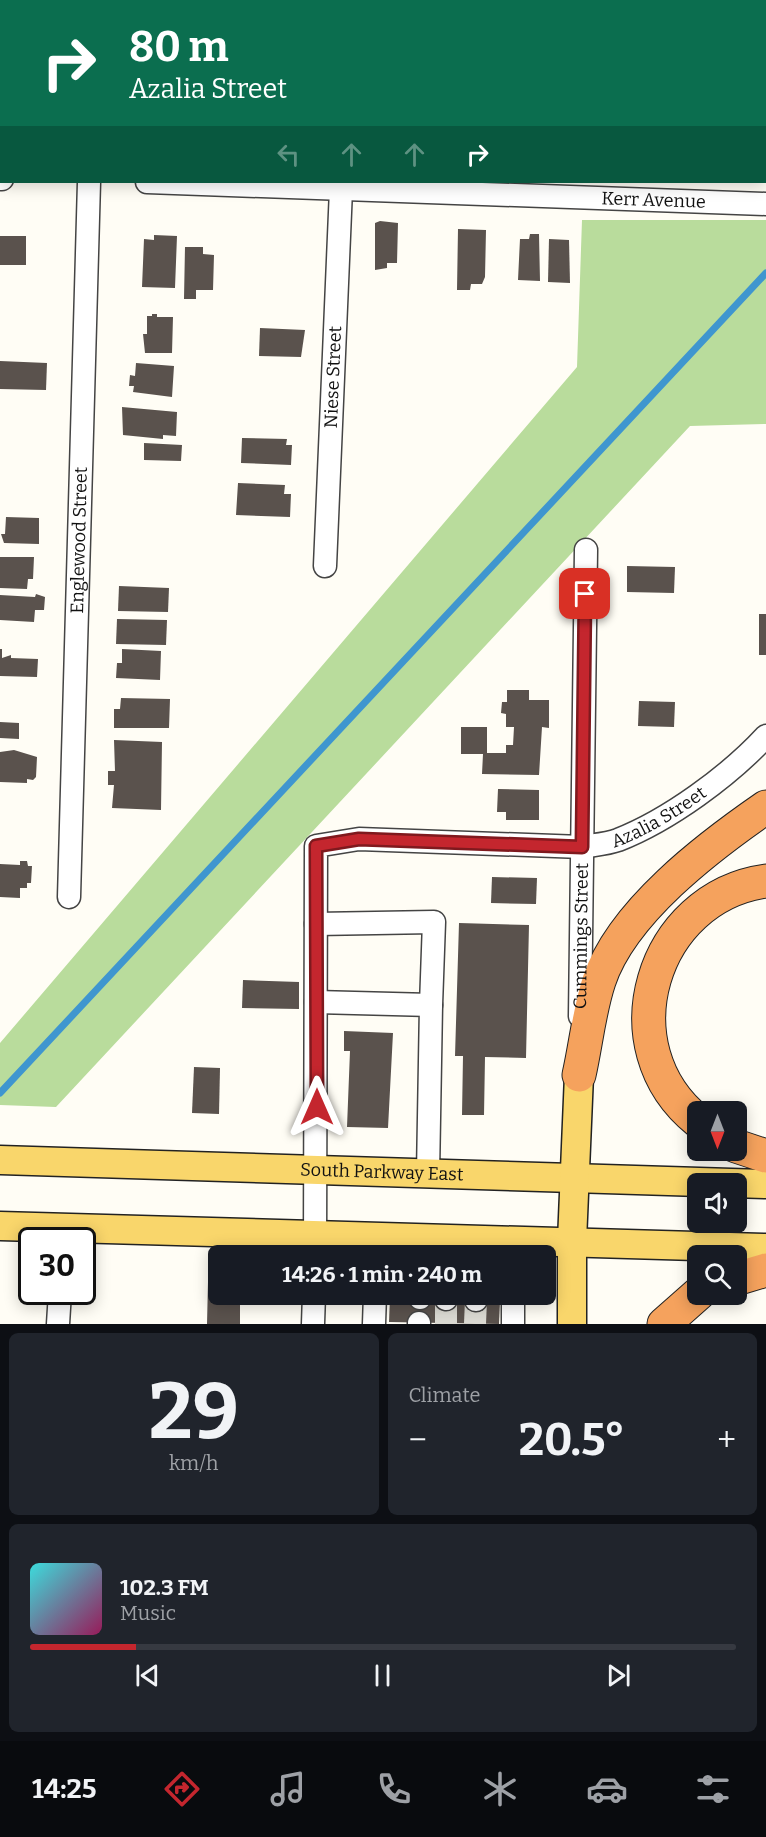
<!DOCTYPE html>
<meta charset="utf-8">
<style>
body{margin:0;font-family:Bitter,serif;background:#20242c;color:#f1f3f6;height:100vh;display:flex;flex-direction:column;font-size:22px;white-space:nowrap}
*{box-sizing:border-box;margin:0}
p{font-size:20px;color:#9ea1a6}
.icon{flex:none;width:33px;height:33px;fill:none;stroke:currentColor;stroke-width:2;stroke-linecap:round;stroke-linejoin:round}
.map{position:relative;height:1324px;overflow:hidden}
.panel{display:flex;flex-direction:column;gap:9px;padding:9px;background:#0d0f14;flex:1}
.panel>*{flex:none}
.hud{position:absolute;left:0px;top:0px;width:766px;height:183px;box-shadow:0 3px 15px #0003;background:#0b6e4f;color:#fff;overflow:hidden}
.needle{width:39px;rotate:180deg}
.controls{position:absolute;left:687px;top:1101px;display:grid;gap:12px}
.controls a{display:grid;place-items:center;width:60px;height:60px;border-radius:9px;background:#171b24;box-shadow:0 3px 15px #0003;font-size:30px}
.speed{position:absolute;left:18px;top:1227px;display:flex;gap:12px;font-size:30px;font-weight:700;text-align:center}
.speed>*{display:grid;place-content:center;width:78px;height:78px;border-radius:50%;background:#171b24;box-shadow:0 3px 15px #0003;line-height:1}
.speed .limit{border:3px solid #111;border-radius:9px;background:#fff;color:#111}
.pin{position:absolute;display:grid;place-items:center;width:51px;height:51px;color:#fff;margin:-26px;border-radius:12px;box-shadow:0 3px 9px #0006}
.me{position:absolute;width:66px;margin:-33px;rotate:0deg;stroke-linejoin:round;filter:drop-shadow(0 0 4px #0008)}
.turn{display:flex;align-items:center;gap:21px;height:126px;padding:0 30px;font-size:27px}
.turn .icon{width:78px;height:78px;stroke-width:2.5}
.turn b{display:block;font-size:42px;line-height:51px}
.lanes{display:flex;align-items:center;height:57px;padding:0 30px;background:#0003;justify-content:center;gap:30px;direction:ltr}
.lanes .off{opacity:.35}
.big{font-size:45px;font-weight:700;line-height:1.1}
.panel .card{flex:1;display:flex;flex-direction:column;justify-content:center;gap:9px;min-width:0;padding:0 21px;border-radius:9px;background:#20242c}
.panel .dial{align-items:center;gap:0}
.dial b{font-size:78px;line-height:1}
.song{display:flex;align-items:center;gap:18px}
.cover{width:72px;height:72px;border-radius:9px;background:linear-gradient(135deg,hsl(180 70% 55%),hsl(330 70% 35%))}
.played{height:6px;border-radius:3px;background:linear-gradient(90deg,#c4262e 15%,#363941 15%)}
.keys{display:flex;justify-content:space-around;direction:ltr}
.heat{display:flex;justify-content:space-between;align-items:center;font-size:33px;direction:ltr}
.panel .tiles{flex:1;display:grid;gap:9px;grid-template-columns:1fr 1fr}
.card:last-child{grid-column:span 2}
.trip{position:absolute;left:208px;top:1245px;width:348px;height:60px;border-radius:9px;background:#171b24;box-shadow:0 3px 15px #0003;font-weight:700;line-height:60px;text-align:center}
.menu{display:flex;height:96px;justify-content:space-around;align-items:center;background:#090b0e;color:#9ea1a6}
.menu .icon{width:42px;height:42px}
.menu .selected{color:#c4262e}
.menu b{font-size:27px;color:#f1f3f6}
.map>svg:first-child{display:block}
.forest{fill:#b9dc9c}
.cemetery{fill:#d9e3c4}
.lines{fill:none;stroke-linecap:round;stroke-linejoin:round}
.stream{stroke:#3f96cf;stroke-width:7}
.building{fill:#5a524d}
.minor-tunnel{stroke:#dbdad3;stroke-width:22;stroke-dasharray:22 11;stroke-linecap:butt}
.minor-casing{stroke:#444;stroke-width:25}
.major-casing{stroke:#222;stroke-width:31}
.highway-casing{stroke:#222;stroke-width:35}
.minor{stroke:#fff;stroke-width:22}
.major{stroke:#f9d66b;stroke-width:28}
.highway{stroke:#f5a25d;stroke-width:33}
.route-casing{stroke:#7f191e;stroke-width:15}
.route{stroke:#c4262e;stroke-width:10}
.labels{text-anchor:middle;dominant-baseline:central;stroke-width:6;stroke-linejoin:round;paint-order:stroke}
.street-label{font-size:18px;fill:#111;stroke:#fff}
</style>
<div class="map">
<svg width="766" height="1324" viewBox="0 0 766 1324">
<rect width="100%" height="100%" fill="#fffdf5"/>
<polygon class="forest" points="582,220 766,220 766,424 690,426 56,1107 0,1105 0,1043 577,367"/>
<polygon class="cemetery" points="0,0 467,0 2,2 2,159"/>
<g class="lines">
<g class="stream">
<polyline points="89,0 90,2"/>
<polyline points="0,1093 766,273"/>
</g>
</g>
<g class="building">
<polygon points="380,221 398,223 397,263 387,263 387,268 375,270 375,223"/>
<polygon points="458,229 486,230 485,277 482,284 471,284 470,290 457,290"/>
<polygon points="530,234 539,234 540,281 518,280 520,239 529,239"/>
<polygon points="154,235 177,236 175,288 142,287 144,239 154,240"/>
<rect x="0" y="236" width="26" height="29"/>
<polygon points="549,239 569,240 570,283 548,282"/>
<polygon points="185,247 203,247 203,254 214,255 213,290 196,290 196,299 184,299"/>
<polygon points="152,314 157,314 157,317 173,317 172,353 145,353 143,334 147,334 147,316 152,316"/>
<polygon points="260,328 305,330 301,357 259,356"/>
<polygon points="0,361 47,363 46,390 0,389"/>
<polygon points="136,363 174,366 172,397 133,392 134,386 129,386 130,375 135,376"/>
<polygon points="122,407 177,412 176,436 163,435 163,439 123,435"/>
<polygon points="242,438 287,439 286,445 292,445 291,465 241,463"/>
<polygon points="144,443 182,445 181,461 144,460"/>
<polygon points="238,483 285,485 284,494 291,494 290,517 236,515"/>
<polygon points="6,517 39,518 39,544 4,543 1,534 5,534"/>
<polygon points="0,557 34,557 33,579 28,579 27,589 0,588"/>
<polygon points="627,566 675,567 674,593 627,592"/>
<polygon points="119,586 169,588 168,612 118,611"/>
<polygon points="36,594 45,597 44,610 35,610 34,622 0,620 0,595 35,597"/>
<rect x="759" y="614" width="7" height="41"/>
<polygon points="117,619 167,620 166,645 116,644"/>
<polygon points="0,649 2,649 2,658 11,655 11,658 38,659 37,677 0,676"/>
<polygon points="122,649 161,651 160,680 116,678 117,663 122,663"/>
<polygon points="507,690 529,690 529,700 549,700 549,728 542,727 539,775 482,774 483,754 461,754 461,727 487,727 487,753 506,753 506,745 513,745 514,727 506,727 506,714 501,713 502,702 507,702"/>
<polygon points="121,698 170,699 169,728 114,728 114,709 120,709"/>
<polygon points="639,701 675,702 674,727 638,726"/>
<polygon points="0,722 19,723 19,739 0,738"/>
<polygon points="114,740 162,742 161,810 112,808 114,785 108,785 108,771 115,771"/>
<polygon points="14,750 37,757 36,777 33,780 27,779 27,783 0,782 0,752"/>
<polygon points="498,789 539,790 539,820 506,820 506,812 497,812"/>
<polygon points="20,861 27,861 28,866 32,866 31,883 27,883 27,888 20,888 20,898 0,897 0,864 20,865"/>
<polygon points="492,877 537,878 536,904 491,903"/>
<polygon points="459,923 529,925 526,1058 485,1057 484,1115 462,1115 463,1056 455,1056"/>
<polygon points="243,980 299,982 299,1009 242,1008"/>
<polygon points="344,1031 393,1033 388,1128 347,1127 350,1051 344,1051"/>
<polygon points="194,1067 220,1068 219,1114 192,1113"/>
<polygon points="208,1282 219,1283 219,1294 240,1294 240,1324 207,1324"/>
<polygon points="390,1297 500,1301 499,1324 389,1322"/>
</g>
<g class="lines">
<g class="minor-tunnel">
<polyline points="446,1324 446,1299"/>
<polyline points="475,1324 476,1300"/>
</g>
<g class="minor-casing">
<g id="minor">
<polyline points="134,0 135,2"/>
<polyline points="765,133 766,133"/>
<polyline points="0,179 2,179"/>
<path id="s1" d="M147 182 766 204"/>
<path id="s2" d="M325 566 341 189"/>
<path id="s3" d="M69 897 89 182"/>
<polyline points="316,924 434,922 431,1005"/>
<polyline points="316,1002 431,1005 428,1174"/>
<path id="s4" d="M580 1016 586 550"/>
<path id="s5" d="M315 1256 316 846 359 839 582 847C593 845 607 844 618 840 669 820 729 776 766 736"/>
<polyline points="420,1298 420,1294"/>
<polyline points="446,1299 447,1294"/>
<polyline points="476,1300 477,1294"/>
<polyline points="419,1323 419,1324"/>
<polyline points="58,1324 60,1292"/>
<polyline points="313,1324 314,1294"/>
<polyline points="374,1324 375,1294"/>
<polyline points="513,1324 513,1294"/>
</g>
</g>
<g class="major-casing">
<g id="major">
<path id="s6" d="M0 1160 766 1184"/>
<polyline points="0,1226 766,1248"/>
<polyline points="572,1324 572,1241 579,1075"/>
</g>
</g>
<g class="highway-casing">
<g id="highway">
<path d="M579 1075C586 1044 589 1011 599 981 622 912 708 847 766 807"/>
<path d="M698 1121C606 1047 651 897 766 881"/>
<polyline points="736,1146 766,1156"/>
<polyline points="736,1279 766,1270"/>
<polyline points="664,1324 698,1294"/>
</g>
</g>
<use href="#minor" class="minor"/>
<use href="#major" class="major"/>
<use href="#highway" class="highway"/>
</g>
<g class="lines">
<g class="route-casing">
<polyline id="route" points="317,1107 316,846 359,839 582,847 585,594"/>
</g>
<use href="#route" class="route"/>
</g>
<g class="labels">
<g class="street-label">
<text stroke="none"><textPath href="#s1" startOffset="507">Kerr Avenue</textPath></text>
<text stroke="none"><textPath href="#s2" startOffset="189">Niese Street</textPath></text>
<text stroke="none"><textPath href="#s3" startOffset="357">Englewood Street</textPath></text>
<text stroke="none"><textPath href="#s5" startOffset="760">Azalia Street</textPath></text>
<text stroke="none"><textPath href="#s4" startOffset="80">Cummings Street</textPath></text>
<text stroke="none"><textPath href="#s6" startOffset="382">South Parkway East</textPath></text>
</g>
</g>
</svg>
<div class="controls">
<a><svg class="needle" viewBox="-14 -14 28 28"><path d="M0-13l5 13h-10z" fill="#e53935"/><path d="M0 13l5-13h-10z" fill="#9ea1a6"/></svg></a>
<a><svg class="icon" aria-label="sound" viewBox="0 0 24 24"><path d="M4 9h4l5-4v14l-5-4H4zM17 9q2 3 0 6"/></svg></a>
<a><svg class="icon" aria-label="search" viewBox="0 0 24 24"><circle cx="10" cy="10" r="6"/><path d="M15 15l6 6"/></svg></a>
</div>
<div class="speed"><div class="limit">30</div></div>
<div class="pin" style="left:585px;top:594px;background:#d93025"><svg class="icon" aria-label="arrive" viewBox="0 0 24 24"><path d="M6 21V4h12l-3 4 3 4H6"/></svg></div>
<svg class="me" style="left:317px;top:1107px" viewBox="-20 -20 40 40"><path d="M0-17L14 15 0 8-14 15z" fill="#c4262e" stroke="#fff" stroke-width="4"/></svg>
<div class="trip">14:26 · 1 min · 240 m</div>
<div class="hud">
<div class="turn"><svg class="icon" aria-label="right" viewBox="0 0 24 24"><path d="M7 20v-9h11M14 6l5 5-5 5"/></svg><div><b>80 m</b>Azalia Street</div></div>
<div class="lanes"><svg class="icon off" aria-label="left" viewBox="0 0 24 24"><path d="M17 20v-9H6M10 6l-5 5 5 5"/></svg><svg class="icon off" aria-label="ahead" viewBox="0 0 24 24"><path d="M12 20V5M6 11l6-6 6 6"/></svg><svg class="icon off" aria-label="ahead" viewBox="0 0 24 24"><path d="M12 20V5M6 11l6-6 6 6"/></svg><svg class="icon" aria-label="right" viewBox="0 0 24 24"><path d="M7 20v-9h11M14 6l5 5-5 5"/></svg></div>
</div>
</div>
<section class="panel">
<div class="tiles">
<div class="card dial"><b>29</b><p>km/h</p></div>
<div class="card"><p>Climate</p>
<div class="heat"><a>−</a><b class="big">20.5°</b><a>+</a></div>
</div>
<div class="card">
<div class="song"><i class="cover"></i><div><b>102.3 FM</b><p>Music</p></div></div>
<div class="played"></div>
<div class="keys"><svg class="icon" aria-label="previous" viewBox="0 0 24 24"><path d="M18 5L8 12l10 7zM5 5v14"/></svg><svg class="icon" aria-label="pause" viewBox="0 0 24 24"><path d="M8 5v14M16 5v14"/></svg><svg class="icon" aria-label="next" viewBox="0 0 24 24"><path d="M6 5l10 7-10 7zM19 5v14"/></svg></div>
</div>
</div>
</section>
<nav class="menu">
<b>14:25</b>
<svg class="icon selected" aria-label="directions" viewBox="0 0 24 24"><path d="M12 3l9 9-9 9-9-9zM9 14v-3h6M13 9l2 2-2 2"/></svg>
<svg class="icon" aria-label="music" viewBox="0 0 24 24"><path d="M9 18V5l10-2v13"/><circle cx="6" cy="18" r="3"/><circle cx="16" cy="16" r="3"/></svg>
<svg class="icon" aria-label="phone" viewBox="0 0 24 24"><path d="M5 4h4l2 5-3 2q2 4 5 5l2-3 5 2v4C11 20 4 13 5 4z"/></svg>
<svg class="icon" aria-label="climate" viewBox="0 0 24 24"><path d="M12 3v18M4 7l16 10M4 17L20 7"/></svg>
<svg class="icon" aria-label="car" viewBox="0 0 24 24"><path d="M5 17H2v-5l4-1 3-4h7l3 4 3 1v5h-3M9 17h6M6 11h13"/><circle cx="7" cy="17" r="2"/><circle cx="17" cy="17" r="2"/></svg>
<svg class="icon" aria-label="filters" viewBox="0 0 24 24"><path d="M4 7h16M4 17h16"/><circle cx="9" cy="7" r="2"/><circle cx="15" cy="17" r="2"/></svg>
</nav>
